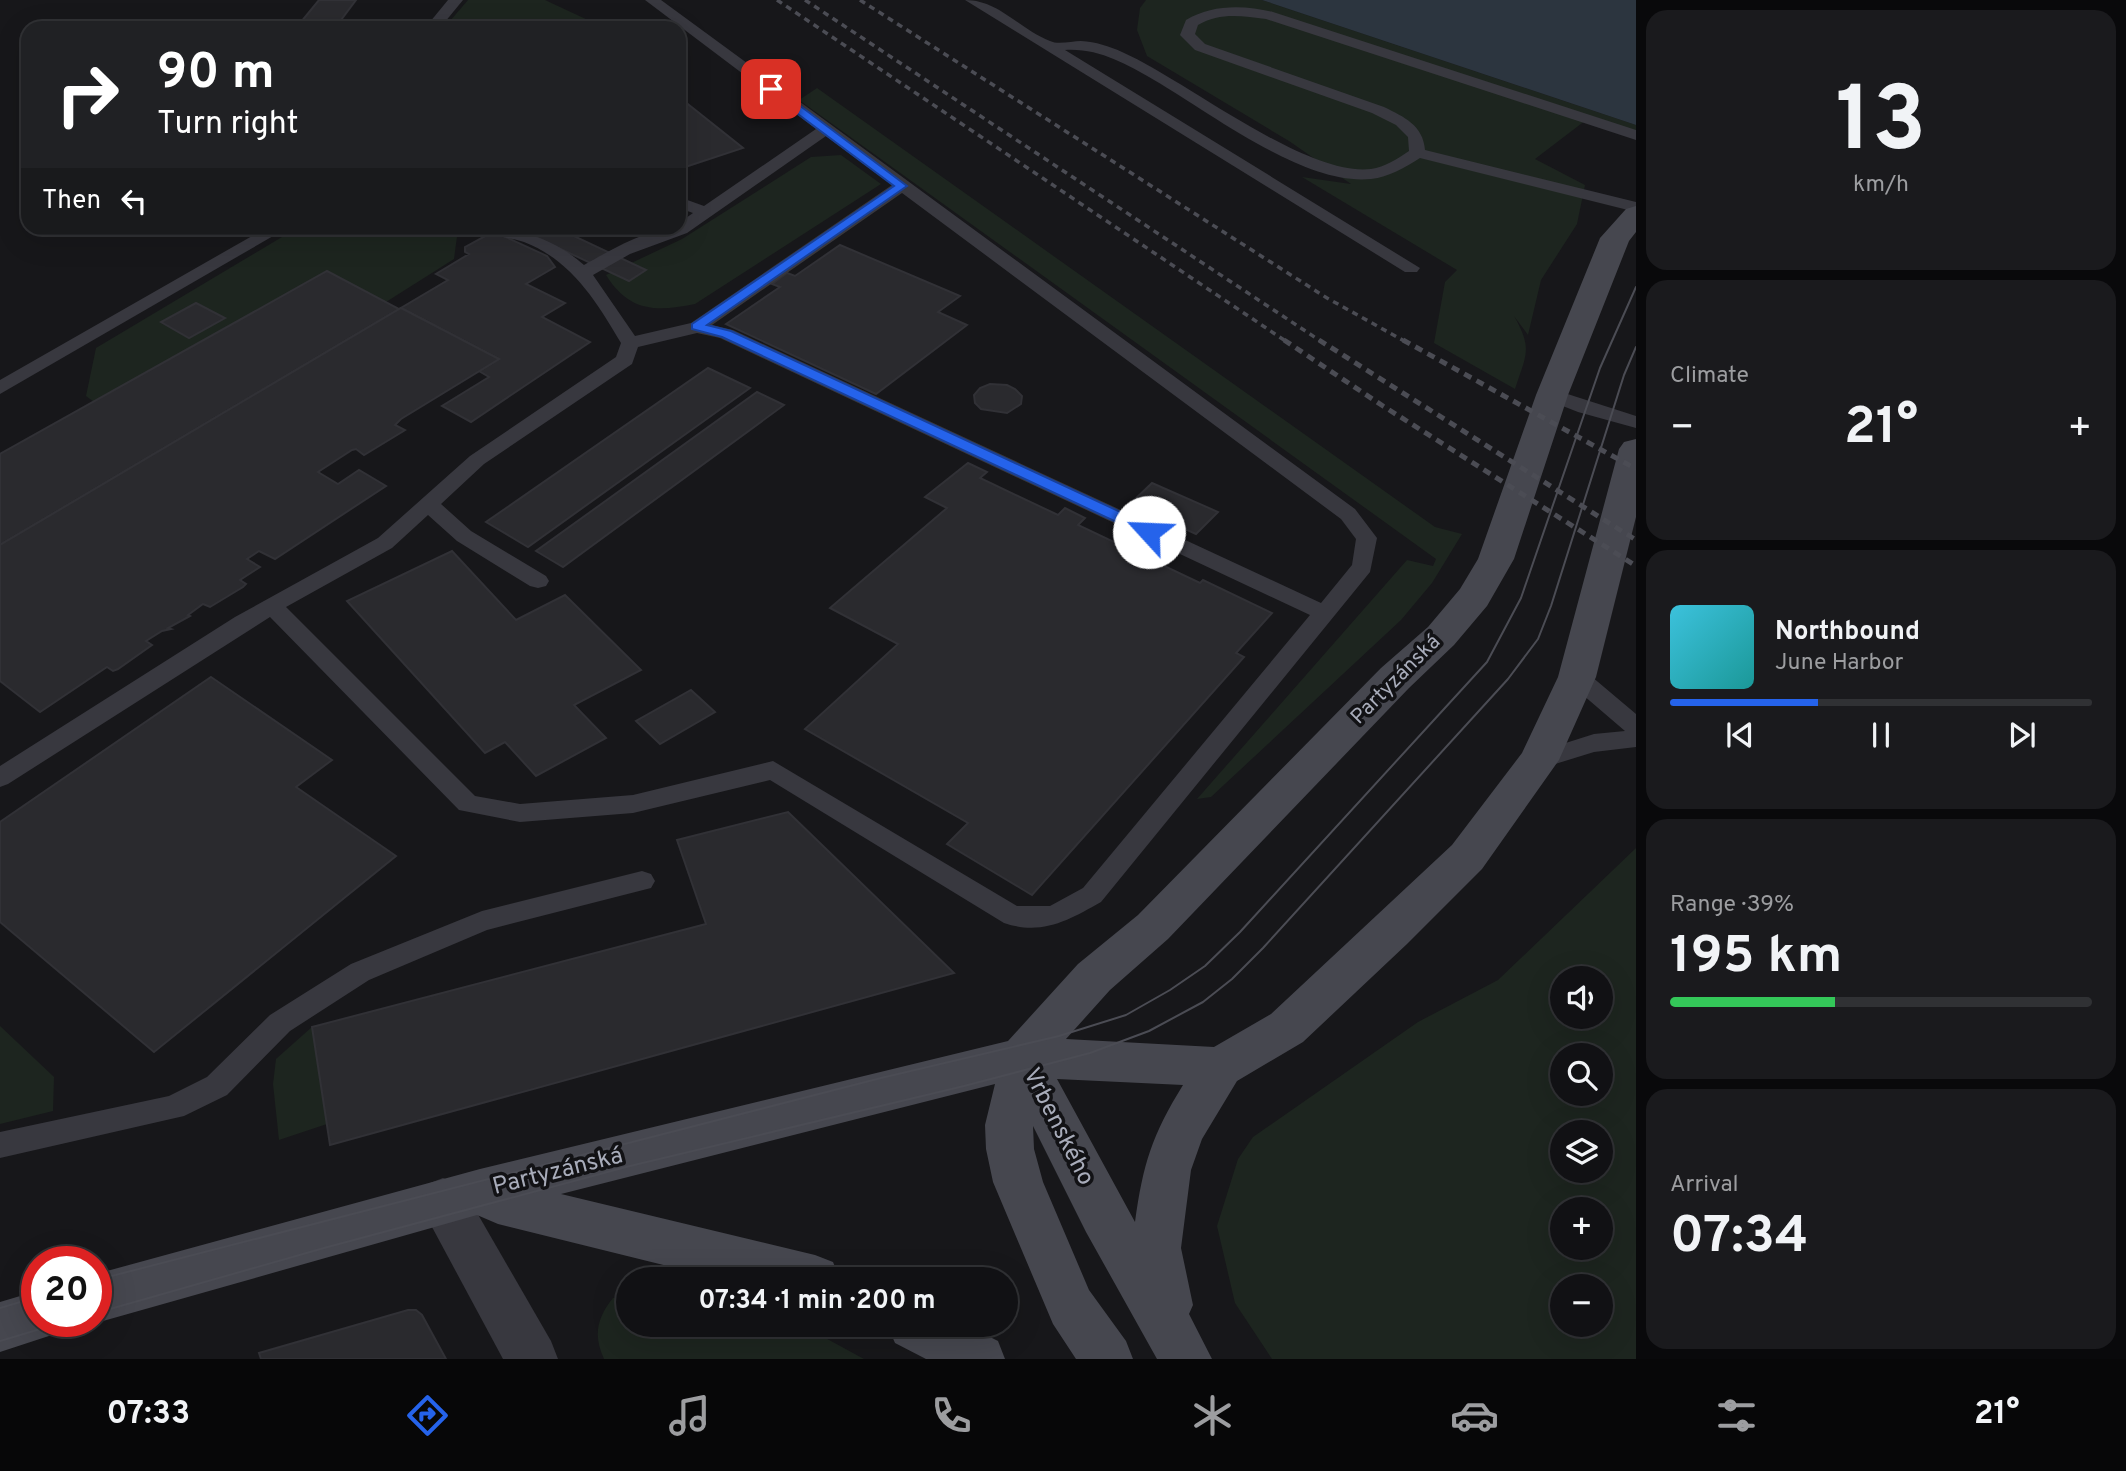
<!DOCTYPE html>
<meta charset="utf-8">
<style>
body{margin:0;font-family:Overpass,sans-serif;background:#1a1a1d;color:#f1f3f6;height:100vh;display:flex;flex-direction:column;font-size:26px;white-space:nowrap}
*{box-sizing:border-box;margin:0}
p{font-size:23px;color:#9c9da0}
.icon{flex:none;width:38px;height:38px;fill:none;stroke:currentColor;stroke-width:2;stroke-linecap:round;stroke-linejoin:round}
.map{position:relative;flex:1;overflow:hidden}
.panel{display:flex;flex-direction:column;gap:10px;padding:10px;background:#09090b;width:490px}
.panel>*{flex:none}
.banner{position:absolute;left:21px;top:21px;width:665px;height:214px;border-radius:21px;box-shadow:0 7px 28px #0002,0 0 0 2px #303134;background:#202124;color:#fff;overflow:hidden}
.tools{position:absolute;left:1550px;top:966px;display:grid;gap:14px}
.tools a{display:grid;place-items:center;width:63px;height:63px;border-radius:50%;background:#111114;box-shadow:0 7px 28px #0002,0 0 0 2px #303134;font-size:35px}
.speed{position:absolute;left:21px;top:1246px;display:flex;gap:14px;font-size:35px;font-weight:700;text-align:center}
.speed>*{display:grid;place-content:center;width:91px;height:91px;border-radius:50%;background:#111114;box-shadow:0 7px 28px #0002,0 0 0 2px #303134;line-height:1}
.speed .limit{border:10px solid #d22;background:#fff;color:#111}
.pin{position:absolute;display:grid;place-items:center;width:60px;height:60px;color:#fff;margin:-30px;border-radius:14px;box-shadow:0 4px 10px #0006}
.me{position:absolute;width:77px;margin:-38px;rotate:295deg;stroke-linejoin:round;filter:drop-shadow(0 0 5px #0008)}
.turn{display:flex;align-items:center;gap:24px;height:147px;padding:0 21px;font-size:32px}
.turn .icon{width:91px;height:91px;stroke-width:2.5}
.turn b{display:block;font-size:49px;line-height:60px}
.then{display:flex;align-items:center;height:66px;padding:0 21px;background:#0003;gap:14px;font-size:26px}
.big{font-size:52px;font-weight:700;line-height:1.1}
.panel .widget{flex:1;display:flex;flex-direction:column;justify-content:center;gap:10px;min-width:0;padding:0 24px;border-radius:21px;background:#1a1a1d}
.panel .dial{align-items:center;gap:0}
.dial b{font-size:91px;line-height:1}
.song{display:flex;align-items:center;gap:21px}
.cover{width:84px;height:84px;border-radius:10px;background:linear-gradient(135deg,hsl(190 70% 55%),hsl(180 70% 35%))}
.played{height:7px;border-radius:4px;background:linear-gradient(90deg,#2563eb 35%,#303134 35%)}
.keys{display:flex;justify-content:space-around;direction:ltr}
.heat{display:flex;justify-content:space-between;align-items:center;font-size:38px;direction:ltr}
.charge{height:10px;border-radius:5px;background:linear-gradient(90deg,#34c759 39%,#303134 0)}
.trip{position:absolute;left:616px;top:1267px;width:402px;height:70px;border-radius:35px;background:#111114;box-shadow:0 7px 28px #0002,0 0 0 2px #303134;font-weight:700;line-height:70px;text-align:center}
.tab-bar{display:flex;height:112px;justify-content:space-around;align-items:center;background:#070708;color:#9c9da0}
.tab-bar .icon{width:49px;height:49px}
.tab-bar .selected{color:#2563eb}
.tab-bar b{font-size:32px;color:#f1f3f6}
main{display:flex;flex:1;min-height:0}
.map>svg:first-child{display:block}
.green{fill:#1d251f;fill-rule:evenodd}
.water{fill:#2c353f}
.building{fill:#2a2a2e;stroke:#313136;stroke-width:2}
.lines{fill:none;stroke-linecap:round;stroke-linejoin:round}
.service{fill:#38383f;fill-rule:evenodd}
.minor{fill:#38383f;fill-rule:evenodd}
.secondary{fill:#46474f;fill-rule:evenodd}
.tram{stroke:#4b4c54;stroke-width:2}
.rail-far1{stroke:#4b4c54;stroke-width:3.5;stroke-dasharray:6 5;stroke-linecap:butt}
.rail{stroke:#4b4c54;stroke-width:5;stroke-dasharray:8 6;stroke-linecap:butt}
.route{fill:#2563eb;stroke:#184099;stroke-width:2}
.labels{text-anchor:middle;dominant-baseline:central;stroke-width:7;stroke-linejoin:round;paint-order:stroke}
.street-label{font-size:21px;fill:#a8acba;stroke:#121215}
.near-street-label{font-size:24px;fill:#a8acba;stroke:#121215}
</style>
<main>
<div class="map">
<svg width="1636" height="1359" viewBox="0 0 1636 1359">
<rect width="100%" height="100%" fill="#17171a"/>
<g class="green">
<polygon points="468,0 545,0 605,28 444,28"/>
<path d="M1146 0H1262L1636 125V132L1590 117 1535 159 1585 185 1577 224 1541 280 1528 335 1514 316C1533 349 1526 355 1515 389L1434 343 1445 282 1457 270 1302 177 1351 184 1289 141 1147 56 1137 30 1140 8Z"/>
<polygon points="817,88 1435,527 1462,534 1432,583 1401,620 1211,797 1197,799 1407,560 1433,566 1436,559 799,100"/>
<path d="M841 155 881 184 695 304C656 312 629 312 606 275L682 239 811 157Z"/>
<path d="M297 228 458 229 454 259 386 302 94 402 86 396 96 348ZM196 303 224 318 189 338 161 323Z"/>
<path d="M1636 848V1359H1272L1235 1303 1217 1226 1238 1159 1253 1137 1418 1022 1498 980ZM1563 978H1601V1017H1563ZM1563 1055H1601V1094H1563ZM1563 1132H1601V1171H1563ZM1563 1209H1601V1248H1563ZM1601 1286V1325H1563V1286Z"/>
<polygon points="0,1026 54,1077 53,1111 0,1124"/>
<polygon points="312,1027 327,1124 279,1140 273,1084 276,1059"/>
<path d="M628 1297V1325H793L807 1328 864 1359H604C593 1335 597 1318 613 1298Z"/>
</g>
<polygon class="water" points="1262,0 1636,0 1636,125"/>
<g class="building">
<polygon points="319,0 356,0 335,28 296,28"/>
<polygon points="339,22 372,27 335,28"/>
<polygon points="679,97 743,148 679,169"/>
<polygon points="516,228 557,228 646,270 629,281"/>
<polygon points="603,228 602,228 645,228 626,233"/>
<polygon points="497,233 547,256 555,267 526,284 565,303 542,317 590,342 471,422 442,406 489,377 479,371 499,359 401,308 448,280 436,274 469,254 465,252 465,247 489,234"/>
<polygon points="840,245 960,296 938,312 967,325 876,394 726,324 780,287 772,284 787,273 795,276"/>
<polygon points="327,271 399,309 0,545 0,454"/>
<polygon points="196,303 225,318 189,338 161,322"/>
<polygon points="401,308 499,359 401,419 395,425 405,430 402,432 364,455 356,449 352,450 318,472 338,484 359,470 386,486 275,559 259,551 247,559 260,567 240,580 246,584 243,587 210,607 203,604 188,615 190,616 168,628 171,629 162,631 146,641 152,645 118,669 113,671 107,667 40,712 0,681 0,545"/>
<polygon points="708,368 750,388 528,547 486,522"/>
<polygon points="990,384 1007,385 1015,389 1022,396 1021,404 1007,413 981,409 975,403 974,395 980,388"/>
<polygon points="757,392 784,405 563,567 536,551"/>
<polygon points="968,463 987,472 980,478 1058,515 1065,508 1085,518 1078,525 1200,583 1203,580 1272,613 1236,653 1244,657 1032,895 947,844 968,823 805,729 898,644 830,608 947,508 925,497"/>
<polygon points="1152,483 1218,512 1196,534 1130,504"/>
<polygon points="452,551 516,620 565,595 641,670 574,705 606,738 536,776 505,742 485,753 347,601"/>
<polygon points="211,677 332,760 296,787 396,856 154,1052 0,922 0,822"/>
<polygon points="691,690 715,712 660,744 636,721"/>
<polygon points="788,812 954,973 330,1145 312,1027 706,924 677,840"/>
<polygon points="408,1310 416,1310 422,1315 446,1359 261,1359 259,1353"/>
</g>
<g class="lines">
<g class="service">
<polygon points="448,0 463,0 440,28 425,28"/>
<path d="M645 0H661L1355 509 1377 538 1370 572 1101 902C1069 920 1042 936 1004 923L770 780 633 813 520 822 459 810 270 617 8 784 0 787V766L235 617 378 538 470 456 616 357 621 343C597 302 571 260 524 242 509 237 492 236 476 232L474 228C517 228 551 236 584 265 611 250 647 228 679 228V223L693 213 679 208V197L704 206 816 129ZM826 136 892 185 691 323 635 336 593 275 630 254 687 233ZM902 193 1341 519 1356 539 1352 565 1321 603 733 330 712 325ZM697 333 720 338 1310 615 1083 888 1050 906H1017L773 761 633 795 520 804 475 796 286 607 392 548 428 515 457 541 530 586 538 588 546 586 549 581 546 576 471 531 441 504 484 464 632 364 638 347Z"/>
<path d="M965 0C999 0 1019 29 1050 41 1058 45 1072 41 1081 41 1096 42 1109 46 1122 52 1186 80 1305 177 1371 169 1385 167 1397 159 1409 151L1408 137 1396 125 1372 113 1195 50 1180 35 1186 20C1212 4 1245 5 1273 12L1636 130V140L1266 19C1243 16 1219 12 1198 25L1195 34 1205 44 1384 107C1404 117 1423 125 1425 150L1636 202V212L1420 158C1404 168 1389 177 1371 179 1304 186 1211 113 1154 80 1126 64 1099 48 1065 50L1420 268 1417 272H1405Z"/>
<polygon points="266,228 287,228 0,394 0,380"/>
<polygon points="1552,389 1636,416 1636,428 1578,412 1545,399 1542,395 1545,391"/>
<polygon points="1577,669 1585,671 1636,714 1636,747 1594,752 1539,769 1531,766 1527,760 1531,754 1594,734 1625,731 1569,683 1566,677 1569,671"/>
<polygon points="642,871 651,874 655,881 651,888 487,930 369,980 290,1031 227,1095 184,1116 0,1158 0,1132 169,1096 207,1077 270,1015 351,964 482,911"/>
</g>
<polygon class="minor" points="443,1178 461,1185 551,1341 558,1359 503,1359 418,1201 425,1185"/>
<g class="secondary">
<path d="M1636 206V232L1629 241 1568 395 1514 559 1487 606 1454 645 1409 688 1168 939 1110 990 1066 1039 1214 1047 1271 1014 1452 845 1522 753 1558 677 1619 449 1624 442 1636 439V517L1596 677 1559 760 1482 869 1407 944 1303 1042 1237 1081 1202 1139 1191 1170 1181 1248 1193 1305 1189 1314 1212 1359H1157L1086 1232 1033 1126 1034 1149 1043 1182 1089 1290 1126 1341 1133 1359H1076L1053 1324 993 1182 986 1149 985 1125 995 1084 561 1194 815 1255 833 1262 840 1279H720L498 1224 477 1215 96 1323 90 1321H96V1274L480 1169 1008 1041 1078 964 1138 915 1381 668 1428 627 1460 589 1478 559 1536 395 1600 238 1626 209ZM1057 1079 1183 1085C1152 1135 1143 1164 1135 1222Z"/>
<polygon points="37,1291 37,1321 61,1321 55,1334 0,1352 0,1302"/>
<polygon points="887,1325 966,1325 998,1341 1005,1359 926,1359 895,1343"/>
</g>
<g class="tram">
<polyline points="96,1280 881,1078 1059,1036 1126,1015 1170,990 1205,966 1240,932 1487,662 1521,598 1600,368 1636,287"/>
<polyline points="0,1308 37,1297"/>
<polyline points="96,1313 324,1248 630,1166 964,1086 1090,1053 1149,1031 1203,1002 1232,979 1263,948 1508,679 1538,639 1551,606 1624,375 1636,347"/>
<polyline points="0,1341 67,1321"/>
</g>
<g class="rail-far1">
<polyline points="777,0 1287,342"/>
<polyline points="805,0 1322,342"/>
<polyline points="860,0 1327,298 1406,342"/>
</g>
<g class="rail">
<polyline points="1284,340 1383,406 1636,566"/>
<polyline points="1319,340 1636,540"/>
<polyline points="1403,340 1636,469"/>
</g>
</g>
<polygon class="route" points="767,87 775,87 907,186 707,325 731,331 1155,528 1157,532 1155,535 1144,535 722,337 692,329 692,324 894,186 767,91"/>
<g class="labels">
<g class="street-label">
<text transform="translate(1396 680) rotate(-45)">Partyzánská</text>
</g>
<g class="near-street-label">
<text transform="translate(1058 1127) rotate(63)">Vrbenského</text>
<text transform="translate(558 1172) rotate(-14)">Partyzánská</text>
</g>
</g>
</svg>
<div class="tools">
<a><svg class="icon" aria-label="sound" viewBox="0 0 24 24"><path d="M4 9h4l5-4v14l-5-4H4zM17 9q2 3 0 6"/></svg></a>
<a><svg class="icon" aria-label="search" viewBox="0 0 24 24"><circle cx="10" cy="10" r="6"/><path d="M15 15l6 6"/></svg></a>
<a><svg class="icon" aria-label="layers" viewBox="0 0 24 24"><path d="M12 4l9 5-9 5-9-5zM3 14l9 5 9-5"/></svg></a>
<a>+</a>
<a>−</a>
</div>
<div class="speed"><div class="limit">20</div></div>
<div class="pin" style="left:771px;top:89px;background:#d93025"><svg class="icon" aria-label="arrive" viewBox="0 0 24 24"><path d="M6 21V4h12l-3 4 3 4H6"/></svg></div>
<svg class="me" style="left:1149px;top:532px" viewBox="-20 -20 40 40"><circle r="19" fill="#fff"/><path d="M0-13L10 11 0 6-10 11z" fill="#2563eb"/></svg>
<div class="trip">07:34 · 1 min · 200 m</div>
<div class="banner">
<div class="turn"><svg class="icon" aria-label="right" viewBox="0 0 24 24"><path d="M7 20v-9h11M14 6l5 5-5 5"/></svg><div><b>90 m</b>Turn right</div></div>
<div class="then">Then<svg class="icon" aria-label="left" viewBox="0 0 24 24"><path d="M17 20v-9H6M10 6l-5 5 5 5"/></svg></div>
</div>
</div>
<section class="panel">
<div class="widget dial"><b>13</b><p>km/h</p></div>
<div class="widget"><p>Climate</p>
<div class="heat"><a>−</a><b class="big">21°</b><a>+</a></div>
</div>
<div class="widget">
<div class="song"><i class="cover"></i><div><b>Northbound</b><p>June Harbor</p></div></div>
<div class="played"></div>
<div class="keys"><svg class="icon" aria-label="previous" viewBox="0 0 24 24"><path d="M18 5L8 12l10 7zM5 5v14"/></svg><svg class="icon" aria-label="pause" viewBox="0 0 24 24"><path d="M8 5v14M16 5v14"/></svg><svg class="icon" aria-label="next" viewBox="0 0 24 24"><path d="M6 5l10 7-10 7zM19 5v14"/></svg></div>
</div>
<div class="widget"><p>Range · 39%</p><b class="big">195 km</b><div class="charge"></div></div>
<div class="widget"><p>Arrival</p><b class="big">07:34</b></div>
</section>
</main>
<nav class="tab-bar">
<b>07:33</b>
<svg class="icon selected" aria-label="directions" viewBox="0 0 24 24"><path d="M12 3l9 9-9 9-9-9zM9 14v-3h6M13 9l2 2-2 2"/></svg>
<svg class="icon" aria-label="music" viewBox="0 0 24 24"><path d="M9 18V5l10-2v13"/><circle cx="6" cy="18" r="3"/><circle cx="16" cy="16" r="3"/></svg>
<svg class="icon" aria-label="phone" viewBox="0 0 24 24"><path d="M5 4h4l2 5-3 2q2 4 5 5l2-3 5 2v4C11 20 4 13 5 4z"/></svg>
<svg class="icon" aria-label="climate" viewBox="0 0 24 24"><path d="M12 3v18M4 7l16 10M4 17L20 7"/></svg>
<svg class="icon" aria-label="car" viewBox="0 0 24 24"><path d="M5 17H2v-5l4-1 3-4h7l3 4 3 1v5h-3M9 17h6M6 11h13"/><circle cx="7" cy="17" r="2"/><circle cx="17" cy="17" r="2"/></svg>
<svg class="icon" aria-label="filters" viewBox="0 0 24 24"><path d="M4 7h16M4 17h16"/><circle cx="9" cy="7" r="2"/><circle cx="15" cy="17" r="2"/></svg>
<b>21°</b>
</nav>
